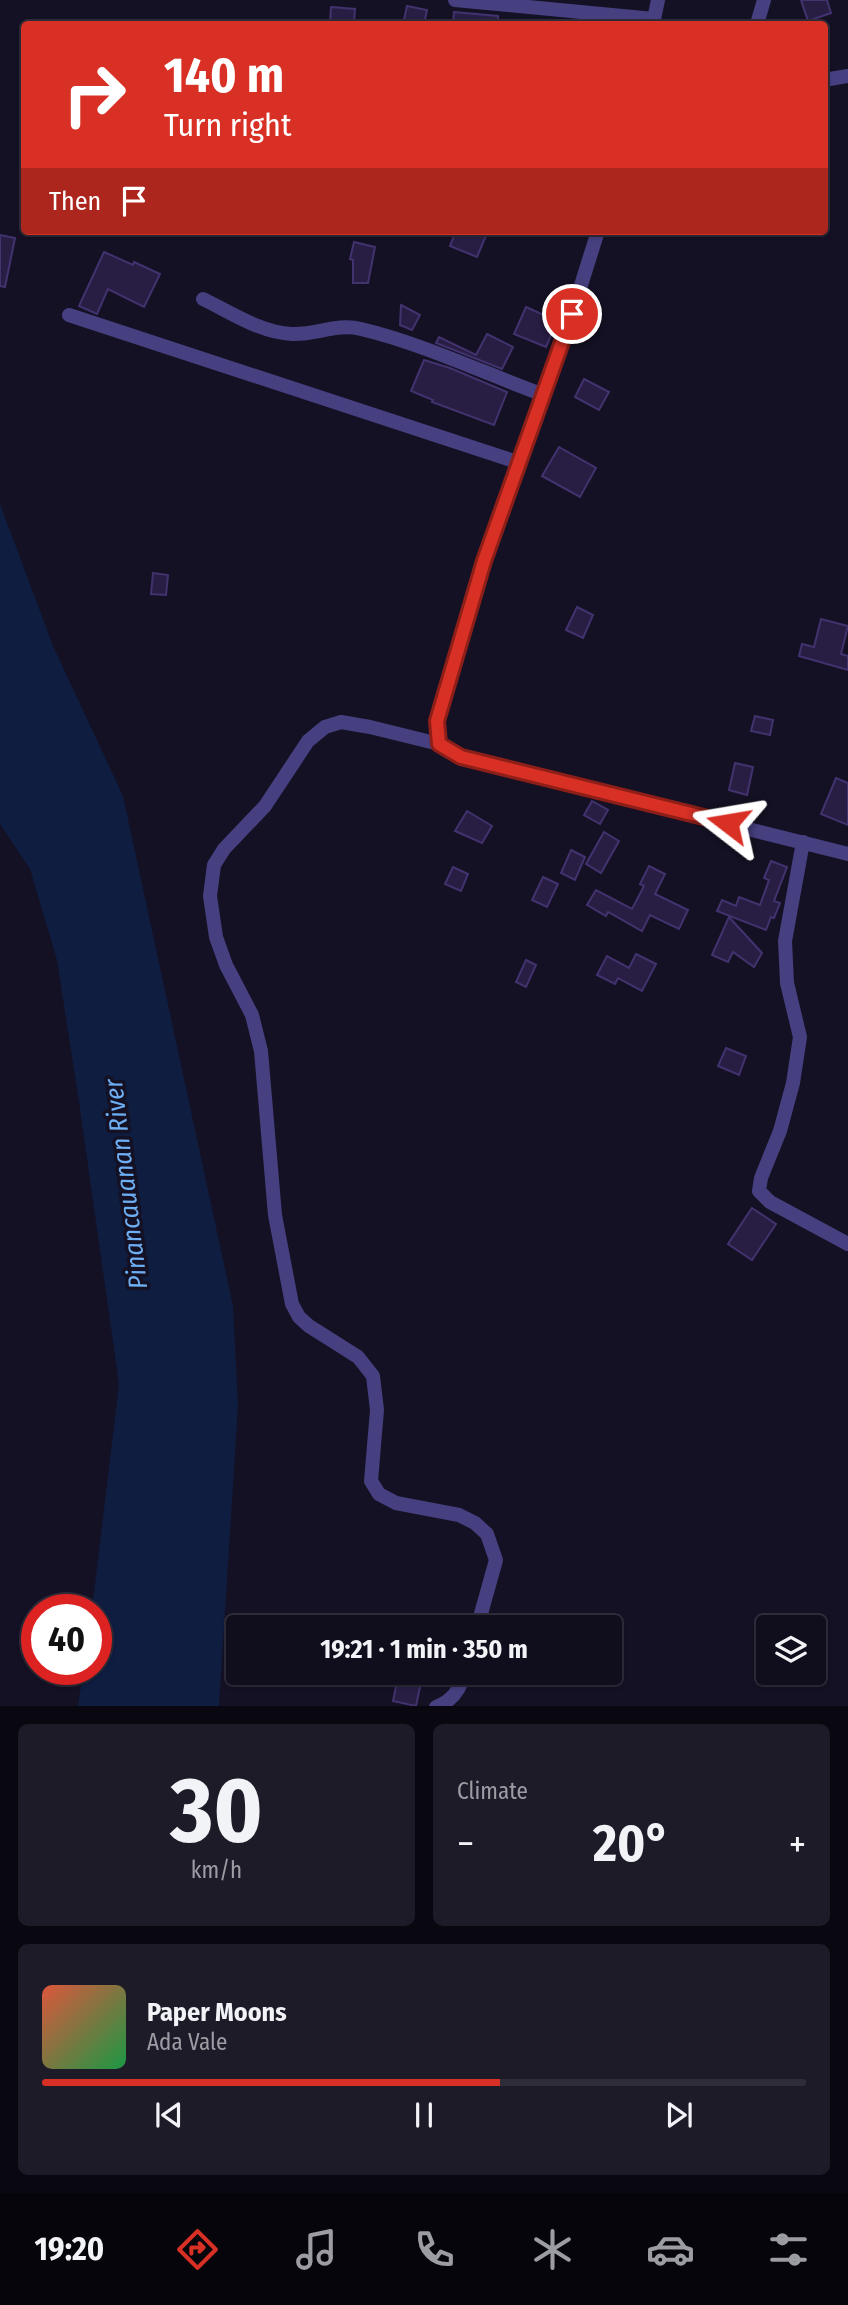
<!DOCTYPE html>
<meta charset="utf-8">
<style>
body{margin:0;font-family:"Fira Sans Condensed",sans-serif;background:#1e1b29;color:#f1f3f6;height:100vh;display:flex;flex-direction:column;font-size:26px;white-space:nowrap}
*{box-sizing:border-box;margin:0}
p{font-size:23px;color:#9c9ca3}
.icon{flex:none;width:38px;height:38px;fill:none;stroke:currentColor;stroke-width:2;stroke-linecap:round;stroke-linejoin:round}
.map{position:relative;height:1706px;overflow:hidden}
.side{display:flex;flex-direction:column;gap:18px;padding:18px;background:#09070f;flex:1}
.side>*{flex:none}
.banner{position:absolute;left:21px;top:21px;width:807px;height:214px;border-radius:7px;box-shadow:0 2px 5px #0004,0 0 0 2px #302d3b;background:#d93025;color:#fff;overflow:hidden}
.tools{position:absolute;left:756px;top:1615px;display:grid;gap:14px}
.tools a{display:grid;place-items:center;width:70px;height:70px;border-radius:7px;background:#100d1c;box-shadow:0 2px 5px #0004,0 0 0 2px #302d3b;font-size:35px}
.speed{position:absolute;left:21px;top:1594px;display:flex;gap:14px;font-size:35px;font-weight:700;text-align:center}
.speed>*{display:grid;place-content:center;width:91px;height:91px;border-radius:50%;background:#100d1c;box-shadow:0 2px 5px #0004,0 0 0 2px #302d3b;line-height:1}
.speed .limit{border:10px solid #d22;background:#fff;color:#111}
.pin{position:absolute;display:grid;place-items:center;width:60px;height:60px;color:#fff;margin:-30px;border:4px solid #fff;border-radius:50%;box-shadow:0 2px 7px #0007}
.me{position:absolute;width:77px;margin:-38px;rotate:284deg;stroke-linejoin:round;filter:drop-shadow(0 0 5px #0008)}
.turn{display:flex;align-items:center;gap:24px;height:147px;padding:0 28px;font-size:32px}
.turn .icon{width:91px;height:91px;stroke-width:2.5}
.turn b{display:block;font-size:49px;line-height:60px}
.then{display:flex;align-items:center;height:66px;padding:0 28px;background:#0003;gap:14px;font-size:26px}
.big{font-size:52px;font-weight:700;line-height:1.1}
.side .card{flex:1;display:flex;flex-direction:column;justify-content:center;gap:10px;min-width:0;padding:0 24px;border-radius:10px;background:#1e1b29}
.side .dial{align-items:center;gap:0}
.dial b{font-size:91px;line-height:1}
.song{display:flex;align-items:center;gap:21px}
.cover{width:84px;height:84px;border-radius:10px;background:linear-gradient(135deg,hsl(10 70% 55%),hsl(140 70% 35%))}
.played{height:7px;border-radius:4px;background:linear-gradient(90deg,#d93025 60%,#302d3b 60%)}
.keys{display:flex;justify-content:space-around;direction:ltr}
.heat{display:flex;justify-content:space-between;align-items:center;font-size:38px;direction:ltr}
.side .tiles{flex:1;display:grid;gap:18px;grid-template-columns:1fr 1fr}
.card:last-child{grid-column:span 2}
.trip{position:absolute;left:226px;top:1615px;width:396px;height:70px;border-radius:7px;background:#100d1c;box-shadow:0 2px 5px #0004,0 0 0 2px #302d3b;font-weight:700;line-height:70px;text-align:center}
.dock{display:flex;height:112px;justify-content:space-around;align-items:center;background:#06050b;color:#9c9ca3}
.dock .icon{width:49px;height:49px}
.dock .on{color:#d93025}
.dock b{font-size:32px;color:#f1f3f6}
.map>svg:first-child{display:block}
.water{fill:#0e1d40}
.building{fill:#281e44;stroke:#42326e;stroke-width:2}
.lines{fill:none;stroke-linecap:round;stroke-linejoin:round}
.minor{stroke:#464080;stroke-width:14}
.route-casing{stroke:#8d1f18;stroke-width:18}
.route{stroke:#d93025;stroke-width:12}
.labels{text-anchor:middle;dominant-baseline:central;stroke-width:7;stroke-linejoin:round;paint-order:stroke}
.water-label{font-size:26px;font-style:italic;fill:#6eaef3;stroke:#151125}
</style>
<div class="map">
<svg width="848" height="1707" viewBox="0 0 848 1707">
<rect width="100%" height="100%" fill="#151125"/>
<polygon class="water" points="0,504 53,646 123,796 233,1306 238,1405 219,1706 78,1706 83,1670 96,1670 96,1610 92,1610 119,1384 79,1102 57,960 30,869 0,824"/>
<g class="building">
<polygon points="801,0 827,0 831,13 808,21"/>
<polygon points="407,6 427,10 424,24 403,24"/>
<polygon points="331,7 355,9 354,24 330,24"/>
<polygon points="454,12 498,16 498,24 453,24"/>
<polygon points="456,231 488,231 477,257 450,246"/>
<polygon points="0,235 15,238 5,287 0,286"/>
<polygon points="354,242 375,247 368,283 353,283 353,260 350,259"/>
<polygon points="104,252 133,265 134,262 160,274 144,307 108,289 97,314 79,306"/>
<polygon points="401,305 420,315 412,330 400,325"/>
<polygon points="526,307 557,321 546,347 514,334"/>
<polygon points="487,334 513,347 502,369 436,343 439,337 476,355"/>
<polygon points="424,360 450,368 507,392 494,425 432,402 433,400 411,391"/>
<polygon points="584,379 609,392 599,410 575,397"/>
<polygon points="559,447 596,468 580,497 542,476"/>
<polygon points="153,573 168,575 166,595 151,594"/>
<polygon points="577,607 593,615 583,638 566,630"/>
<polygon points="821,619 848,626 841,654 848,656 848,670 799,656 802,644 814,647"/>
<polygon points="755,716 773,720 770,735 751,731"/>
<polygon points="735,763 753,767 747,795 729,790"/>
<polygon points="836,778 848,783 848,825 821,814"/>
<polygon points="592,801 608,810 600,824 584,815"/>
<polygon points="467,811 492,826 482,843 455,831"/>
<polygon points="604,832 619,841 601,873 586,864"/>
<polygon points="571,850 585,857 575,880 561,873"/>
<polygon points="771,861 787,867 774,901 780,903 774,918 771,917 766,930 717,911 722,900 736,906 739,897 760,905 769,880 764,878"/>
<polygon points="649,866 665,874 655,894 688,910 679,929 650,915 642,931 608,912 606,916 587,905 596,890 632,909 644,886 640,884"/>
<polygon points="453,867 468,874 461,891 445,884"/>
<polygon points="543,877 558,884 547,907 532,900"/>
<polygon points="729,917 762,953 754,967 733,952 728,962 712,955"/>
<polygon points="636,954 656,964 642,991 618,978 615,984 597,975 607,956 629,968"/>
<polygon points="526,960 536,965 526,987 516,982"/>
<polygon points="726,1048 746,1056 739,1075 718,1066"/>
<polygon points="752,1208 776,1224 752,1260 728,1244"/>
<polygon points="398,1677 421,1682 416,1706 393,1701"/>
</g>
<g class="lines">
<g class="minor">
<polyline points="455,0 654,19"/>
<polyline points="653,24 658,0"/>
<polyline points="757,24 764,0"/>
<polyline points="824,80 848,76"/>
<polyline points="598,231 572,314 483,561 437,721 439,744 461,757 848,854"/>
<path d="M203 299C230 312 261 333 292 334 317 335 336 323 361 329 421 343 486 374 544 395"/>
<polyline points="69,315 520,463"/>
<polyline points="439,744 370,727 341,722 325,727 308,741 265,806 224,849 214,865 210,896 216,937 226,965 252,1015 261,1051 275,1215 292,1304 299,1317 309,1326 358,1357 373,1376 377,1410 371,1481 379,1494 396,1503 459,1515 475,1523 487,1534 496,1560 477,1628"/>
<polyline points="803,842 785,941 787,983 800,1037 793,1083 780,1131 761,1178 759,1191 770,1202 848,1244"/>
<path d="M436 1707C452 1701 461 1689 464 1673"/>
</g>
</g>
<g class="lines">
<g class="route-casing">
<polyline id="route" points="572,314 484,561 437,721 439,744 461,757 728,823"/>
</g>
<use href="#route" class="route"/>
</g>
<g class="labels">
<g class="water-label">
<text transform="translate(126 1184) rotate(-97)">Pinancauanan River</text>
</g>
</g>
</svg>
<div class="tools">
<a><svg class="icon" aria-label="layers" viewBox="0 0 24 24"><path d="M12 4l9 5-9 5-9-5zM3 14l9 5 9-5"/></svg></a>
</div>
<div class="speed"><div class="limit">40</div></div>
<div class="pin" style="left:572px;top:314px;background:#d93025"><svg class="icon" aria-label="arrive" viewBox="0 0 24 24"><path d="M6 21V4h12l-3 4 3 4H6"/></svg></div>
<svg class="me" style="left:728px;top:823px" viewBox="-20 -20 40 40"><path d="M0-17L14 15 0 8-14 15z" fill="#d93025" stroke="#fff" stroke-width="4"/></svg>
<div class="trip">19:21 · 1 min · 350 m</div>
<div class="banner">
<div class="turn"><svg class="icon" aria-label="right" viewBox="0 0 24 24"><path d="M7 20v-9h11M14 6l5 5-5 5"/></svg><div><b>140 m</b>Turn right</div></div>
<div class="then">Then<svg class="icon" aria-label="arrive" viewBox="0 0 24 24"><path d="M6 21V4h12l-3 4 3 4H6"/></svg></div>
</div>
</div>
<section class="side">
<div class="tiles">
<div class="card dial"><b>30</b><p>km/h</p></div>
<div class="card"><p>Climate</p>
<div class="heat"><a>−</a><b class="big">20°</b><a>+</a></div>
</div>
<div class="card">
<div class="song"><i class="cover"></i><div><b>Paper Moons</b><p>Ada Vale</p></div></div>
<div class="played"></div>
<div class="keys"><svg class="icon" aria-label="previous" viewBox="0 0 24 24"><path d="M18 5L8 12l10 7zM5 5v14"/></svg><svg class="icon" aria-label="pause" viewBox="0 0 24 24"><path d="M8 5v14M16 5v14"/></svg><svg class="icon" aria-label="next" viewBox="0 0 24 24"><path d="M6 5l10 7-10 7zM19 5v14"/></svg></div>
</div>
</div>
</section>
<nav class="dock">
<b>19:20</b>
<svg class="icon on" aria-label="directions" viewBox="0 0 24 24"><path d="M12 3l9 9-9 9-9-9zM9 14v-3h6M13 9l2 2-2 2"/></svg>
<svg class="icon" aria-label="music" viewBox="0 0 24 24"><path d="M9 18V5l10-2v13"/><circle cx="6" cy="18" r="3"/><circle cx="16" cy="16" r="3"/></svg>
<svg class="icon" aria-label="phone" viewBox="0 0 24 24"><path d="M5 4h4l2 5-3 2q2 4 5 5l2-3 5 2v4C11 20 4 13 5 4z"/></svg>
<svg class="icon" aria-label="climate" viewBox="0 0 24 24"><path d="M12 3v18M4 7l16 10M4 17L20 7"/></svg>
<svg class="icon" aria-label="car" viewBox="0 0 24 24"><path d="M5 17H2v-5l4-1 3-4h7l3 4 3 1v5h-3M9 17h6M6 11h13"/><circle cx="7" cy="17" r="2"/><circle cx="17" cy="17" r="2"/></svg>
<svg class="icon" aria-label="filters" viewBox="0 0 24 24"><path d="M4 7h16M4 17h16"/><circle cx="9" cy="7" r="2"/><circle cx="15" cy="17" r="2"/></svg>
</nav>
